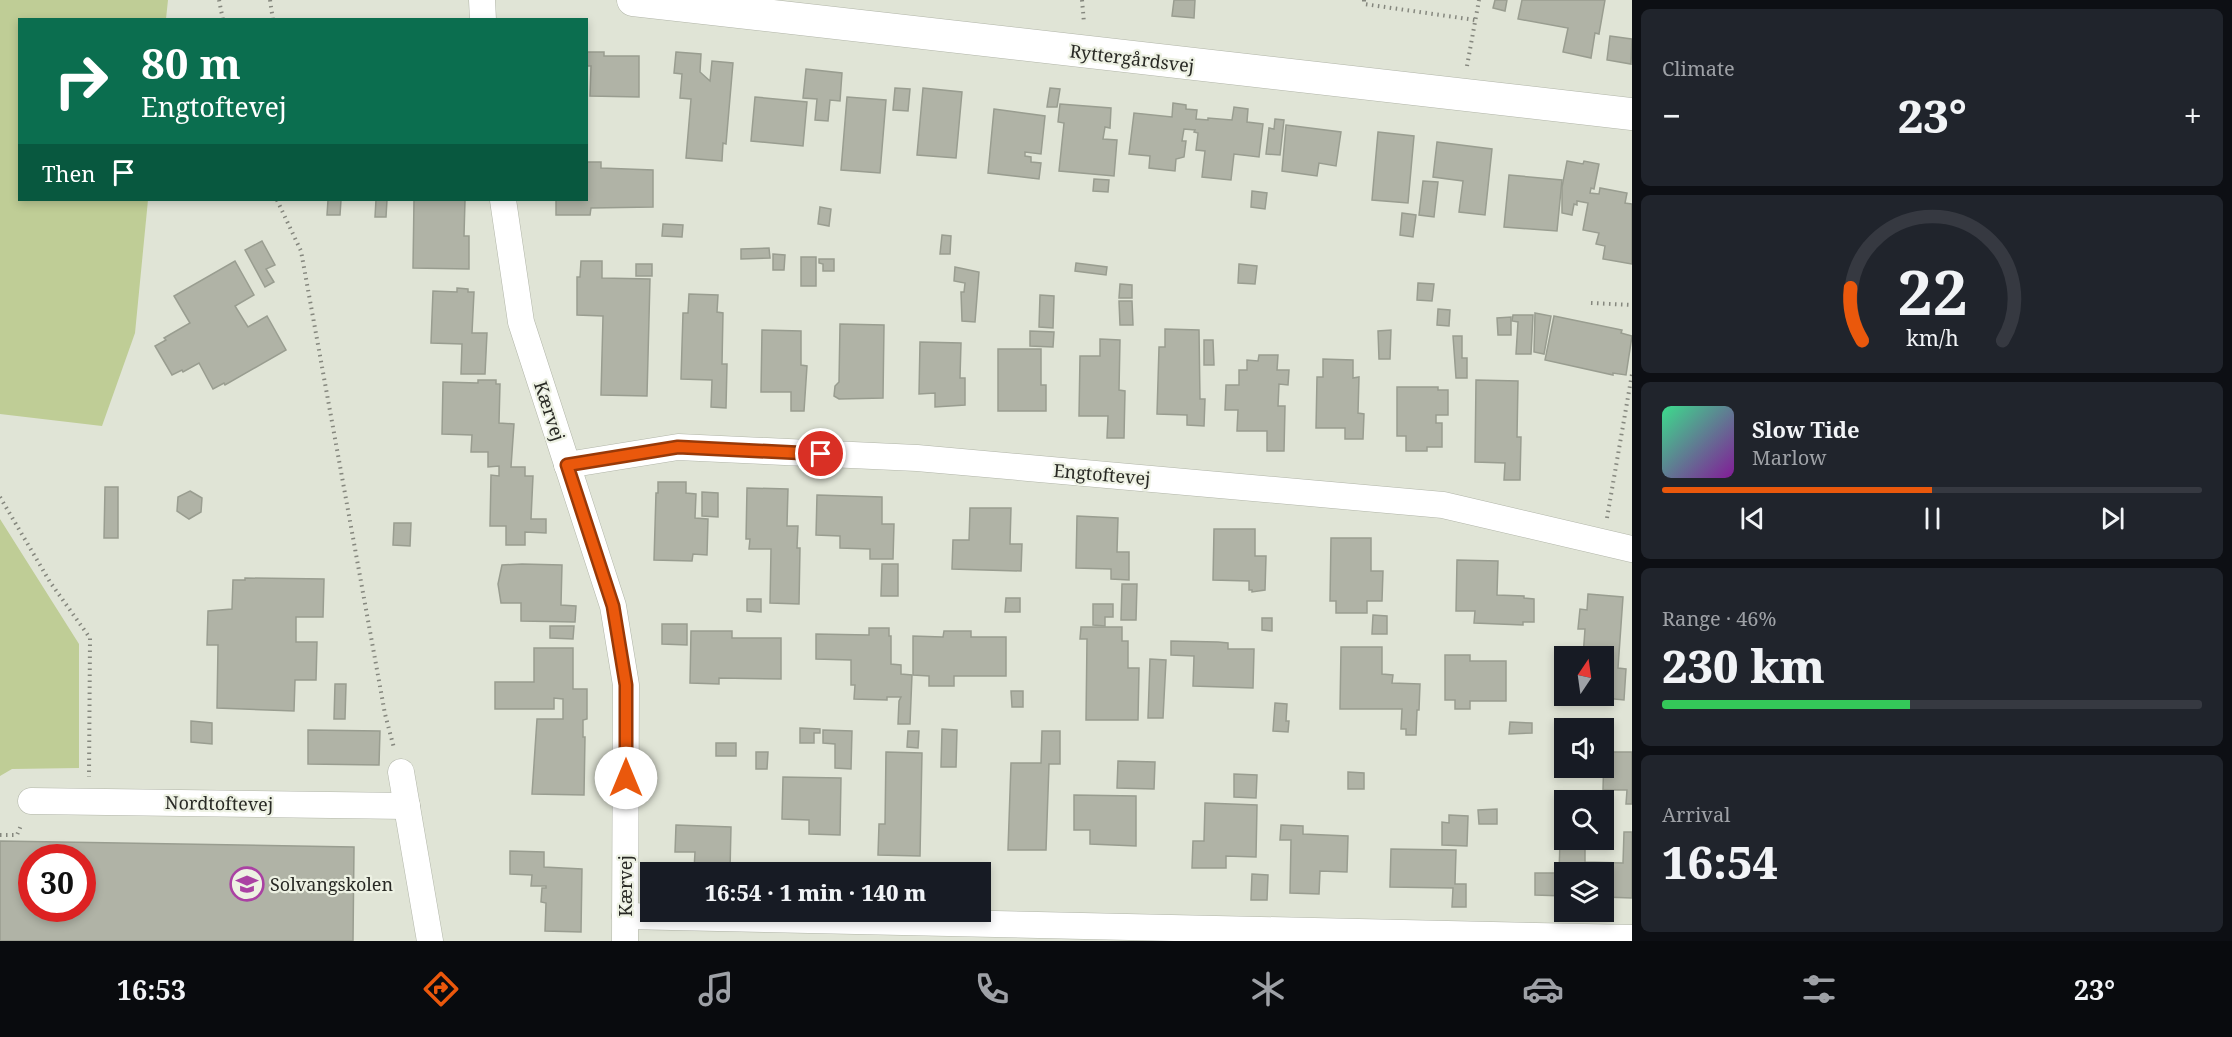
<!DOCTYPE html>
<meta charset="utf-8">
<style>
body{margin:0;font-family:"Noto Serif",serif;background:#20242c;color:#f1f3f6;height:100vh;display:flex;flex-direction:column;font-size:22px;white-space:nowrap}
*{box-sizing:border-box;margin:0}
p{font-size:20px;color:#9ea1a6}
.icon{flex:none;width:33px;height:33px;fill:none;stroke:currentColor;stroke-width:2;stroke-linecap:round;stroke-linejoin:round}
.map{position:relative;flex:1;overflow:hidden}
.sheet{display:flex;flex-direction:column;gap:9px;padding:9px;background:#0d0f14;width:600px}
.sheet>*{flex:none}
.hud{position:absolute;left:18px;top:18px;width:570px;height:183px;border-radius:0px;box-shadow:0 3px 9px #0003;background:#0b6e4f;color:#fff;overflow:hidden}
.needle{width:39px;rotate:13deg}
.buttons{position:absolute;left:1554px;top:646px;display:grid;gap:12px}
.buttons a{display:grid;place-items:center;width:60px;height:60px;border-radius:0px;background:#171b24;box-shadow:0 3px 9px #0003;font-size:30px}
.speed{position:absolute;left:18px;top:844px;display:flex;gap:12px;font-size:30px;font-weight:700;text-align:center}
.speed>*{display:grid;place-content:center;width:78px;height:78px;border-radius:50%;background:#171b24;box-shadow:0 3px 9px #0003;line-height:1}
.speed .limit{border:9px solid #d22;background:#fff;color:#111}
.pin{position:absolute;display:grid;place-items:center;width:51px;height:51px;color:#fff;margin:-26px;border:3px solid #fff;border-radius:50%;box-shadow:0 2px 6px #0007}
.me{position:absolute;width:66px;margin:-33px;rotate:0deg;stroke-linejoin:round;filter:drop-shadow(0 0 4px #0008)}
.turn{display:flex;align-items:center;gap:21px;height:126px;padding:0 24px;font-size:27px}
.turn .icon{width:78px;height:78px;stroke-width:2.5}
.turn b{display:block;font-size:42px;line-height:51px}
.then{display:flex;align-items:center;height:57px;padding:0 24px;background:#0003;gap:12px;font-size:22px}
.big{font-size:45px;font-weight:800;line-height:1.1}
.sheet .widget{flex:1;display:flex;flex-direction:column;justify-content:center;gap:9px;min-width:0;padding:0 21px;border-radius:9px;background:#20242c}
.sheet .dial{align-items:center;gap:0}
.dial svg{height:156px;overflow:visible;fill:none;stroke:#363941;stroke-width:7;stroke-linecap:round;text-anchor:middle}
.dial text{fill:#f1f3f6;stroke:none}
.song{display:flex;align-items:center;gap:18px}
.cover{width:72px;height:72px;border-radius:9px;background:linear-gradient(135deg,hsl(150 70% 55%),hsl(290 70% 35%))}
.played{height:6px;border-radius:3px;background:linear-gradient(90deg,#ea580c 50%,#363941 50%)}
.keys{display:flex;justify-content:space-around;direction:ltr}
.heat{display:flex;justify-content:space-between;align-items:center;font-size:33px;direction:ltr}
.charge{height:9px;border-radius:4px;background:linear-gradient(90deg,#34c759 46%,#363941 0)}
.trip{position:absolute;left:640px;top:862px;width:351px;height:60px;border-radius:0px;background:#171b24;box-shadow:0 3px 9px #0003;font-weight:800;line-height:60px;text-align:center}
.tabs{display:flex;height:96px;justify-content:space-around;align-items:center;background:#090b0e;color:#9ea1a6}
.tabs .icon{width:42px;height:42px}
.tabs .active{color:#ea580c}
.tabs b{font-size:27px;color:#f1f3f6}
main{display:flex;flex:1;min-height:0}
.map>svg:first-child{display:block}
.green{fill:#bfcd96}
.building{fill:#b0b3a6;stroke:#999d90;stroke-width:1.5;fill-rule:evenodd}
.lines{fill:none;stroke-linecap:round;stroke-linejoin:round}
.minor-casing{stroke:#b1b5a8;stroke-width:27}
.tertiary-casing{stroke:#b1b5a8;stroke-width:33}
.path{stroke:#85877e;stroke-width:4;stroke-dasharray:1.5 4.5;stroke-linecap:butt}
.minor{stroke:#fff;stroke-width:26}
.tertiary{stroke:#fff;stroke-width:32}
.route-casing{stroke:#983908;stroke-width:15}
.route{stroke:#ea580c;stroke-width:10}
.labels{text-anchor:middle;dominant-baseline:central;stroke-width:4.5;stroke-linejoin:round;paint-order:stroke}
.street-label{font-size:18px;fill:#282924;stroke:#edf1e3}
.poi-label{font-size:18px;fill:#282924;stroke:#edf1e3;text-anchor:start}
</style>
<main>
<div class="map">
<svg width="1632" height="941" viewBox="0 0 1632 941">
<rect width="100%" height="100%" fill="#e0e4d6"/>
<g class="green">
<polygon points="0,0 168,0 166,19 20,20 20,200 148,200 135,333 102,426 0,414"/>
<polygon points="0,519 79,644 79,768 12,769 0,776"/>
</g>
<g class="building">
<polygon points="1174,0 1195,0 1194,18 1172,16"/>
<polygon points="1495,0 1507,0 1505,11 1493,8"/>
<polygon points="1522,0 1605,0 1599,34 1595,33 1591,58 1563,52 1568,28 1518,19"/>
<polygon points="1610,36 1632,39 1631,64 1607,60"/>
<polygon points="586,52 604,52 604,56 639,56 639,97 590,96 591,66 586,66"/>
<polygon points="676,52 701,54 700,72 710,81 712,61 733,63 726,144 723,143 722,161 686,158 691,99 680,98 682,74 674,73"/>
<polygon points="806,69 842,73 840,101 830,100 828,121 815,120 817,99 803,98"/>
<polygon points="895,88 910,89 908,111 893,110"/>
<polygon points="923,88 962,92 956,158 917,155"/>
<polygon points="1050,88 1060,89 1057,107 1047,107"/>
<polygon points="755,97 807,102 803,146 751,141"/>
<polygon points="847,97 886,100 880,173 841,170"/>
<polygon points="1173,103 1186,105 1186,109 1197,110 1196,119 1208,120 1208,118 1232,120 1234,107 1248,109 1247,122 1263,124 1259,157 1234,154 1231,180 1202,177 1205,151 1196,150 1198,133 1194,132 1195,130 1184,129 1182,141 1186,141 1184,157 1176,159 1175,171 1149,168 1150,156 1129,154 1134,113 1172,117"/>
<polygon points="1060,104 1111,108 1110,128 1105,127 1103,139 1117,140 1114,176 1059,171 1064,123 1058,122"/>
<polygon points="994,109 1045,116 1041,154 1025,152 1025,156 1031,157 1031,162 1041,163 1039,179 988,173"/>
<polygon points="1275,119 1284,120 1280,155 1266,154 1269,128 1274,129"/>
<polygon points="1286,125 1341,132 1336,166 1319,163 1317,176 1282,171"/>
<polygon points="1378,132 1414,136 1408,203 1372,200"/>
<polygon points="1437,142 1492,149 1485,215 1459,212 1463,181 1433,177"/>
<polygon points="1567,161 1583,164 1584,161 1599,164 1594,189 1591,188 1590,193 1599,194 1600,188 1627,193 1625,203 1632,204 1632,264 1603,259 1605,246 1596,244 1599,233 1583,230 1588,203 1577,201 1577,205 1574,204 1572,215 1562,213 1562,187"/>
<polygon points="586,162 601,162 601,168 653,170 653,207 591,208 590,215 556,215 556,200 586,200"/>
<polygon points="1509,175 1562,180 1557,231 1504,227"/>
<polygon points="1094,179 1109,180 1108,192 1093,191"/>
<polygon points="1423,181 1438,182 1434,217 1419,215"/>
<polygon points="1252,191 1267,193 1265,209 1251,207"/>
<polygon points="328,200 341,200 340,215 327,215"/>
<polygon points="376,200 387,200 386,217 375,217"/>
<polygon points="414,200 465,200 464,236 469,236 469,269 413,268"/>
<polygon points="820,207 831,209 829,226 818,224"/>
<polygon points="1402,213 1416,215 1413,237 1400,235"/>
<polygon points="663,224 683,225 682,237 662,236"/>
<polygon points="942,235 951,236 950,254 940,254"/>
<polygon points="262,241 275,265 266,269 274,282 265,287 245,250"/>
<polygon points="769,248 770,258 741,259 741,249"/>
<polygon points="773,254 785,255 784,270 773,270"/>
<rect x="801" y="257" width="15" height="29"/>
<polygon points="819,259 834,259 834,271 823,271 823,264 819,263"/>
<polygon points="235,261 254,295 235,306 248,327 267,316 286,350 225,385 224,383 213,389 199,363 183,372 182,370 172,375 155,346 166,340 164,338 190,323 174,296"/>
<polygon points="581,261 602,261 602,278 650,279 647,396 601,395 603,316 577,315 577,277 580,277"/>
<polygon points="1076,263 1107,267 1106,275 1075,271"/>
<rect x="636" y="264" width="16" height="12"/>
<polygon points="1239,264 1257,266 1255,284 1238,283"/>
<polygon points="955,267 979,272 975,322 962,321 961,292 964,292 965,283 954,281"/>
<polygon points="1418,283 1434,284 1432,301 1417,300"/>
<polygon points="1120,284 1132,285 1132,298 1119,298"/>
<polygon points="457,288 468,289 468,292 474,292 472,333 487,333 485,374 461,374 462,344 431,343 433,291 457,292"/>
<polygon points="689,294 718,295 717,312 723,313 722,364 727,364 726,408 711,407 712,380 681,379 683,313 688,313"/>
<polygon points="1040,295 1054,296 1053,328 1039,327"/>
<polygon points="1119,301 1132,301 1133,325 1120,325"/>
<polygon points="1438,309 1450,310 1449,326 1437,325"/>
<polygon points="1535,313 1551,316 1544,354 1534,352"/>
<polygon points="1513,315 1533,315 1531,354 1516,354 1518,322 1512,321"/>
<polygon points="1554,316 1622,330 1621,333 1632,336 1626,375 1613,373 1613,375 1545,360"/>
<polygon points="1511,317 1511,335 1498,335 1497,318"/>
<polygon points="840,324 884,325 883,398 839,399 834,396 835,386 839,382"/>
<polygon points="1165,329 1199,330 1200,399 1205,399 1204,426 1187,425 1187,415 1157,414 1159,347 1165,347"/>
<polygon points="762,330 801,331 801,365 807,366 804,411 791,411 791,392 761,392"/>
<polygon points="1391,330 1390,359 1379,359 1378,331"/>
<polygon points="1030,331 1054,332 1053,347 1030,346"/>
<polygon points="1453,336 1462,336 1462,358 1467,358 1467,378 1456,378"/>
<polygon points="1100,339 1120,340 1119,390 1125,391 1124,438 1107,438 1108,416 1079,416 1080,356 1100,356"/>
<polygon points="1204,340 1213,340 1214,365 1204,365"/>
<polygon points="920,342 961,343 960,378 965,378 965,405 935,407 935,393 919,394"/>
<polygon points="998,349 1041,349 1041,385 1046,385 1046,411 998,411"/>
<polygon points="1259,355 1278,355 1277,370 1289,370 1288,385 1279,384 1278,406 1285,406 1284,451 1267,451 1267,431 1237,431 1238,410 1225,410 1226,385 1239,385 1239,370 1247,370 1247,360 1258,361"/>
<polygon points="1323,359 1353,360 1353,378 1359,377 1358,413 1364,414 1363,439 1345,439 1345,428 1316,428 1317,377 1323,377"/>
<polygon points="478,380 496,380 496,384 500,384 499,423 514,424 511,467 525,467 525,476 533,476 531,519 546,519 546,533 525,532 525,545 506,545 506,526 490,526 491,475 499,476 499,466 488,467 488,452 471,452 472,435 442,434 443,382 478,383"/>
<polygon points="1476,380 1518,381 1517,437 1521,437 1520,480 1504,480 1505,463 1475,462"/>
<polygon points="1397,387 1438,387 1438,390 1448,390 1448,415 1436,415 1436,423 1442,423 1442,447 1427,447 1427,451 1406,451 1406,436 1397,436"/>
<polygon points="658,482 686,482 686,493 696,494 695,518 708,519 707,555 693,554 692,561 654,560 656,493 658,493"/>
<polygon points="105,487 118,487 118,538 104,538"/>
<polygon points="747,488 788,489 787,526 798,526 797,548 800,548 799,604 770,603 771,549 749,549 750,539 746,539"/>
<polygon points="190,491 202,498 201,512 189,519 177,511 178,497"/>
<polygon points="702,492 718,493 718,517 702,516"/>
<polygon points="817,495 882,497 882,524 894,524 893,559 870,559 870,549 840,548 840,536 816,535"/>
<polygon points="970,508 1011,508 1010,544 1022,544 1021,571 952,569 953,540 969,540"/>
<polygon points="1077,516 1118,518 1117,552 1129,552 1129,580 1111,579 1111,569 1076,568"/>
<polygon points="394,523 411,523 410,546 393,545"/>
<polygon points="1214,529 1255,529 1255,556 1266,556 1265,590 1252,592 1252,590 1249,590 1249,581 1213,580"/>
<polygon points="1331,538 1371,538 1371,571 1383,571 1382,601 1367,601 1367,613 1336,613 1336,601 1330,601"/>
<polygon points="1457,560 1498,561 1497,595 1524,596 1524,598 1534,599 1534,622 1523,622 1523,625 1474,623 1475,611 1456,611"/>
<polygon points="522,564 562,565 561,605 576,606 575,622 521,621 521,603 501,603 498,584 502,565"/>
<polygon points="882,564 898,564 898,596 881,596"/>
<polygon points="245,578 324,579 323,617 296,617 296,642 317,642 316,680 295,680 294,711 217,708 218,645 207,645 208,611 232,609 233,580 245,580"/>
<polygon points="1122,584 1137,584 1136,620 1121,620"/>
<polygon points="1588,594 1623,597 1618,668 1626,669 1624,700 1583,696 1604,696 1604,657 1583,657 1585,629 1578,629 1580,609 1587,610"/>
<polygon points="1006,598 1020,598 1020,612 1005,612"/>
<polygon points="747,599 761,599 761,612 747,611"/>
<polygon points="1093,604 1113,604 1113,617 1105,617 1105,626 1093,625"/>
<polygon points="1373,615 1387,616 1387,634 1372,634"/>
<polygon points="1262,618 1272,618 1272,631 1262,630"/>
<polygon points="662,624 687,624 687,645 662,644"/>
<polygon points="550,626 574,626 573,639 550,638"/>
<polygon points="1081,627 1122,627 1122,641 1128,641 1128,668 1139,668 1138,720 1086,720 1087,639 1080,639"/>
<polygon points="869,628 889,628 889,636 891,636 891,664 901,665 901,674 912,675 910,724 898,724 899,701 901,697 887,697 887,700 854,699 855,685 851,685 851,660 816,659 816,634 869,635"/>
<polygon points="691,631 732,631 732,638 781,638 781,679 719,678 719,684 690,683"/>
<polygon points="944,631 971,631 971,637 1006,637 1006,676 954,676 954,686 929,686 929,676 913,675 913,636 943,637"/>
<polygon points="1171,641 1218,642 1228,643 1228,649 1254,649 1253,688 1193,686 1194,656 1171,655"/>
<polygon points="1341,647 1382,647 1382,674 1393,675 1392,683 1420,684 1419,710 1417,710 1416,735 1406,735 1406,729 1401,729 1402,709 1340,709"/>
<polygon points="534,648 573,648 573,689 587,689 587,719 583,720 583,737 585,737 584,795 532,794 537,719 563,719 563,699 554,698 554,709 495,709 495,682 534,682"/>
<polygon points="1445,655 1470,655 1470,661 1506,661 1506,701 1470,701 1470,709 1455,709 1455,700 1445,700"/>
<polygon points="1150,659 1166,660 1163,718 1148,718"/>
<polygon points="335,684 346,684 345,719 334,719"/>
<polygon points="1011,691 1023,691 1023,707 1012,707"/>
<polygon points="1275,703 1287,704 1286,721 1289,721 1288,732 1273,731"/>
<polygon points="191,721 212,723 212,744 191,742"/>
<polygon points="1510,722 1532,723 1532,733 1509,734"/>
<polygon points="1582,725 1605,727 1604,738 1604,729 1582,729"/>
<polygon points="800,728 820,729 820,733 814,733 814,743 800,743"/>
<polygon points="942,729 957,730 956,767 941,767"/>
<polygon points="308,730 380,731 379,765 308,764"/>
<polygon points="823,730 852,731 851,769 835,768 835,744 823,743"/>
<polygon points="908,731 919,731 918,748 907,747"/>
<polygon points="1042,731 1060,731 1060,764 1049,764 1046,850 1008,850 1011,763 1041,763"/>
<rect x="716" y="743" width="20" height="13"/>
<polygon points="756,752 768,752 767,769 756,769"/>
<polygon points="886,752 922,753 920,856 878,855 879,824 885,824"/>
<polygon points="1604,752 1632,752 1632,804 1626,804 1627,790 1603,790"/>
<polygon points="1118,761 1155,762 1154,789 1117,788"/>
<polygon points="1348,772 1364,773 1364,789 1348,789"/>
<polygon points="1234,774 1257,775 1256,798 1234,797"/>
<polygon points="783,777 841,778 840,835 809,834 809,820 782,819"/>
<polygon points="1074,795 1136,796 1136,846 1090,844 1090,830 1074,830"/>
<polygon points="1205,803 1257,805 1256,857 1226,856 1226,868 1192,868 1193,841 1204,841"/>
<polygon points="1497,809 1497,824 1479,824 1478,810"/>
<polygon points="1449,815 1468,816 1467,846 1442,845 1442,822 1449,823"/>
<polygon points="676,825 731,827 730,871 694,870 695,852 675,852"/>
<polygon points="1281,825 1303,826 1303,834 1348,836 1347,872 1320,871 1319,894 1290,893 1291,840 1280,840"/>
<polygon points="1624,832 1632,832 1632,898 1604,897 1604,873 1564,873 1564,896 1535,895 1535,873 1559,873 1560,842 1585,843 1585,862 1623,863"/>
<path d="M0 841 354 847 353 941H0ZM32 858H82V909H32Z"/>
<polygon points="1391,849 1456,850 1455,884 1466,884 1466,907 1452,907 1453,888 1390,887"/>
<polygon points="510,851 544,852 544,867 582,869 581,932 545,931 546,903 541,902 542,888 546,888 546,886 531,886 532,875 510,874"/>
<polygon points="1252,874 1268,875 1267,900 1251,900"/>
</g>
<g class="lines">
<g class="minor-casing">
<g id="minor">
<polyline points="482,0 483,20"/>
<polyline points="503,200 521,322 613,606 626,685 625,941"/>
<polyline points="567,465 678,447 917,458 1443,505 1632,549"/>
<polyline points="401,772 430,941"/>
<polyline points="31,801 407,806"/>
<polyline points="625,916 1632,938"/>
</g>
</g>
<g class="tertiary-casing">
<polyline id="tertiary" points="633,0 1632,114"/>
</g>
<g class="path">
<polyline points="219,0 223,20"/>
<polyline points="270,0 273,20"/>
<polyline points="1082,0 1084,23"/>
<polyline points="1364,0 1364,4 1475,20"/>
<polyline points="1467,66 1479,0"/>
<polyline points="277,200 301,251 385,714 394,748"/>
<polyline points="1591,303 1632,305"/>
<polyline points="0,497 50,582 90,638 89,777"/>
<polyline points="1607,518 1632,374"/>
<polyline points="0,835 17,835 22,823"/>
</g>
<use href="#minor" class="minor"/>
<use href="#tertiary" class="tertiary"/>
</g>
<g class="lines">
<g class="route-casing">
<polyline id="route" points="626,778 626,685 613,606 567,465 678,447 821,454"/>
</g>
<use href="#route" class="route"/>
</g>
<defs>
<g id="school-ring" transform="scale(1.725)"><circle r="9.5" fill="#edf1e3" stroke="#aa41a3" stroke-width="1.5"/><path d="M0-5L7-2L0 1L-7-2ZM-4 1L0 2.5L4 1V4Q0 6-4 4Z" fill="#aa41a3"/></g>
</defs>
<g fill-rule="evenodd">
<use href="#school-ring" x="247" y="884"/>
</g>
<g class="labels">
<g class="street-label">
<text transform="translate(1132 58) rotate(7)">Ryttergårdsvej</text>
<text transform="translate(550 411) rotate(72)">Kærvej</text>
<text transform="translate(1102 474) rotate(5)">Engtoftevej</text>
<text transform="translate(219 803) rotate(1)">Nordtoftevej</text>
<text transform="translate(625 886) rotate(-90)">Kærvej</text>
</g>
<g class="poi-label">
<text x="270" y="884">Solvangskolen</text>
</g>
</g>
</svg>
<div class="buttons">
<a><svg class="needle" viewBox="-14 -14 28 28"><path d="M0-13l5 13h-10z" fill="#e53935"/><path d="M0 13l5-13h-10z" fill="#9ea1a6"/></svg></a>
<a><svg class="icon" aria-label="sound" viewBox="0 0 24 24"><path d="M4 9h4l5-4v14l-5-4H4zM17 9q2 3 0 6"/></svg></a>
<a><svg class="icon" aria-label="search" viewBox="0 0 24 24"><circle cx="10" cy="10" r="6"/><path d="M15 15l6 6"/></svg></a>
<a><svg class="icon" aria-label="layers" viewBox="0 0 24 24"><path d="M12 4l9 5-9 5-9-5zM3 14l9 5 9-5"/></svg></a>
</div>
<div class="speed"><div class="limit">30</div></div>
<div class="pin" style="left:821px;top:454px;background:#d93025"><svg class="icon" aria-label="arrive" viewBox="0 0 24 24"><path d="M6 21V4h12l-3 4 3 4H6"/></svg></div>
<svg class="me" style="left:626px;top:778px" viewBox="-20 -20 40 40"><circle r="19" fill="#fff"/><path d="M0-13L10 11 0 6-10 11z" fill="#ea580c"/></svg>
<div class="trip">16:54 · 1 min · 140 m</div>
<div class="hud">
<div class="turn"><svg class="icon" aria-label="right" viewBox="0 0 24 24"><path d="M7 20v-9h11M14 6l5 5-5 5"/></svg><div><b>80 m</b>Engtoftevej</div></div>
<div class="then">Then<svg class="icon" aria-label="arrive" viewBox="0 0 24 24"><path d="M6 21V4h12l-3 4 3 4H6"/></svg></div>
</div>
</div>
<section class="sheet">
<div class="widget"><p>Climate</p>
<div class="heat"><a>−</a><b class="big">23°</b><a>+</a></div>
</div>
<div class="widget dial"><svg viewBox="0 0 100 80">
<path d="M14 69A42 42 0 1 1 86 69"/>
<path d="M14 69A42 42 0 0 1 8 42" stroke="#ea580c"/>
<text x="50" y="56" font-size="32" font-weight="700">22</text>
<text x="50" y="72" font-size="11">km/h</text>
</svg></div>
<div class="widget">
<div class="song"><i class="cover"></i><div><b>Slow Tide</b><p>Marlow</p></div></div>
<div class="played"></div>
<div class="keys"><svg class="icon" aria-label="previous" viewBox="0 0 24 24"><path d="M18 5L8 12l10 7zM5 5v14"/></svg><svg class="icon" aria-label="pause" viewBox="0 0 24 24"><path d="M8 5v14M16 5v14"/></svg><svg class="icon" aria-label="next" viewBox="0 0 24 24"><path d="M6 5l10 7-10 7zM19 5v14"/></svg></div>
</div>
<div class="widget"><p>Range · 46%</p><b class="big">230 km</b><div class="charge"></div></div>
<div class="widget"><p>Arrival</p><b class="big">16:54</b></div>
</section>
</main>
<nav class="tabs">
<b>16:53</b>
<svg class="icon active" aria-label="directions" viewBox="0 0 24 24"><path d="M12 3l9 9-9 9-9-9zM9 14v-3h6M13 9l2 2-2 2"/></svg>
<svg class="icon" aria-label="music" viewBox="0 0 24 24"><path d="M9 18V5l10-2v13"/><circle cx="6" cy="18" r="3"/><circle cx="16" cy="16" r="3"/></svg>
<svg class="icon" aria-label="phone" viewBox="0 0 24 24"><path d="M5 4h4l2 5-3 2q2 4 5 5l2-3 5 2v4C11 20 4 13 5 4z"/></svg>
<svg class="icon" aria-label="climate" viewBox="0 0 24 24"><path d="M12 3v18M4 7l16 10M4 17L20 7"/></svg>
<svg class="icon" aria-label="car" viewBox="0 0 24 24"><path d="M5 17H2v-5l4-1 3-4h7l3 4 3 1v5h-3M9 17h6M6 11h13"/><circle cx="7" cy="17" r="2"/><circle cx="17" cy="17" r="2"/></svg>
<svg class="icon" aria-label="filters" viewBox="0 0 24 24"><path d="M4 7h16M4 17h16"/><circle cx="9" cy="7" r="2"/><circle cx="15" cy="17" r="2"/></svg>
<b>23°</b>
</nav>
